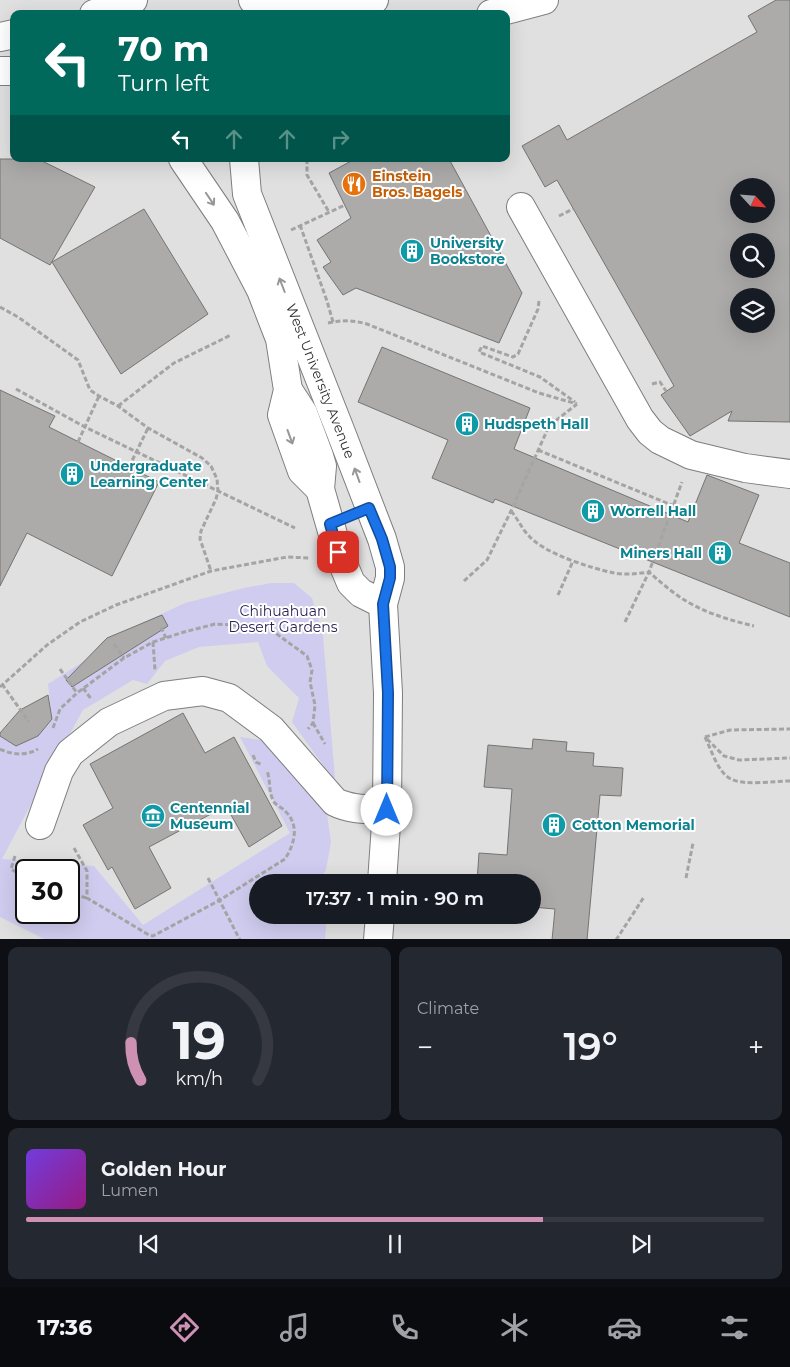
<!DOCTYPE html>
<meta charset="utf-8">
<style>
body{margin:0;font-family:Montserrat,sans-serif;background:#242831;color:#f1f3f6;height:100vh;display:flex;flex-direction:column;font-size:19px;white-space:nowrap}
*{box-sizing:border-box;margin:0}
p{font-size:16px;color:#9ea1a6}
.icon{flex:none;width:28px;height:28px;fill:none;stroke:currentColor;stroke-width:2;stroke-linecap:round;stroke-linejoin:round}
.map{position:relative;height:939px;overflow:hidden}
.details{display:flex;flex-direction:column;gap:8px;padding:8px;background:#0d0f14;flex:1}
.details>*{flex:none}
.guide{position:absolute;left:10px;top:10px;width:500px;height:152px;border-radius:10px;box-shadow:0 5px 20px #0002;background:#00695c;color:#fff;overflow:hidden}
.needle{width:32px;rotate:116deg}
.buttons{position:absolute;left:730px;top:178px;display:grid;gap:10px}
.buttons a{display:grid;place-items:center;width:45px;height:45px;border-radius:50%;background:#171b24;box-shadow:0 5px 20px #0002;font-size:25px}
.speed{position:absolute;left:15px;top:859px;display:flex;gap:10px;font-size:25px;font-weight:700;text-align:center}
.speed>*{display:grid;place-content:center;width:65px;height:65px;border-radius:50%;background:#171b24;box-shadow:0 5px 20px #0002;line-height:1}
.speed .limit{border:2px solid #111;border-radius:8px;background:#fff;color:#111}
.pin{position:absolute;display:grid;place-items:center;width:42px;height:42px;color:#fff;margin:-21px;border-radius:10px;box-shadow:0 2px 8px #0006}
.me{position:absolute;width:55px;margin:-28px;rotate:0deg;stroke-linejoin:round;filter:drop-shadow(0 0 4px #0008)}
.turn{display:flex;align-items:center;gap:18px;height:105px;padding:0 25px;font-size:22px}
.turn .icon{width:65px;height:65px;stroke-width:2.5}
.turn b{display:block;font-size:35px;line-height:42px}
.lanes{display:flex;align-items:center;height:48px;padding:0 25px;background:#0003;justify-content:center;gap:25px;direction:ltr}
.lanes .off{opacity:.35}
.big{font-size:38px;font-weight:600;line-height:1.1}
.details .widget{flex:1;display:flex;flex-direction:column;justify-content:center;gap:8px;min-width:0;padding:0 18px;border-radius:10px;background:#242831}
.details .dial{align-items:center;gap:0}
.dial svg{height:130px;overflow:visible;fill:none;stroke:#363941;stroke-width:7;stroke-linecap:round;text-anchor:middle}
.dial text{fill:#f1f3f6;stroke:none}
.song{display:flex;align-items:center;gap:15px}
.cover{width:60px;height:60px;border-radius:8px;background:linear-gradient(135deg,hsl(260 70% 55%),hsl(310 70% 35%))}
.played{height:5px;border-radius:2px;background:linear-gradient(90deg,#ce91b4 70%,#363941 70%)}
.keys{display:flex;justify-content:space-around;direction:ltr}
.heat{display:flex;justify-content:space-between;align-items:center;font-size:28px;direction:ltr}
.details .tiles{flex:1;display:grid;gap:8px;grid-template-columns:1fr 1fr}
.widget:last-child{grid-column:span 2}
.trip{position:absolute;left:249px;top:874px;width:292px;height:50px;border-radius:25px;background:#171b24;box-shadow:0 5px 20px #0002;font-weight:600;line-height:50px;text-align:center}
.tabs{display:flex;height:80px;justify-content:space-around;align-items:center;background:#090b0e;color:#9ea1a6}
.tabs .icon{width:35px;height:35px}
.tabs .active{color:#ce91b4}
.tabs b{font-size:22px;color:#f1f3f6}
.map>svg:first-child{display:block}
.green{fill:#cfccef;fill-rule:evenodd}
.building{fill:#acabaa;stroke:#747473;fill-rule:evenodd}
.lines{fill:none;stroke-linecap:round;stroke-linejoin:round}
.minor-casing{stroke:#7e7e7f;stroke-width:30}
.path{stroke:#a4a4a5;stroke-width:3;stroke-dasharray:5 2.5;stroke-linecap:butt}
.minor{stroke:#fff;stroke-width:28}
.oneway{stroke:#979797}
.route-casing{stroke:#114b97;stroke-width:12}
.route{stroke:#1a73e8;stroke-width:9}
.labels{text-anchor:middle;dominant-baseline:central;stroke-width:4;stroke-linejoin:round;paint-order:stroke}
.food-label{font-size:14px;font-weight:bold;fill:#c56008;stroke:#fff;text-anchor:start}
.culture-label{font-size:14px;font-weight:bold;fill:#0d838f;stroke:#fff;text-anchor:start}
.street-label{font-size:14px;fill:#2f2f2f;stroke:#fff}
.park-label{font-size:14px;fill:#2c2353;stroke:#fff}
</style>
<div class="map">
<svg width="790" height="940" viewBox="0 0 790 940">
<rect width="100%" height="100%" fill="#e0e0e1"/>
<path class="green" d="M271 583H294L312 598 323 636 335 778 333 779 292 722 299 698 267 666 258 642 199 647 165 661 147 684 133 680 83 710 22 821 2 859 94 866 143 925 290 833 240 737 268 741 283 750 327 814 331 842 326 870 318 882H258V915H327L325 939H44L0 917V736L16 746 38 736 52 719 48 684 97 653 101 643 107 638 115 634 124 635 144 622 185 603 244 588ZM26 870H69V912H26Z"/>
<g class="building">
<path d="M776 0H790V422L728 421 732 411 690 436 661 395 674 386 557 180 545 187 522 146 559 125 567 140 757 32 748 16ZM739 186H766V214H739ZM739 241H766V269H739ZM739 296H766V324H739Z"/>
<polygon points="0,159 38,159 95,187 50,265 0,238"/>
<polygon points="355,159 449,159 522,293 499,343 356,288 343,295 323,267 331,262 317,240 351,218 329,173"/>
<polygon points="144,209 208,314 121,374 52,262"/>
<polygon points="382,347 530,408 514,449 688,522 707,475 759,495 739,543 790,563 790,617 495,499 493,503 432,478 448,440 358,402"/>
<polygon points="0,390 55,416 49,427 159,482 112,576 27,533 0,586"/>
<polygon points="162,615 168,626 72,687 66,680 107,638"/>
<polygon points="48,695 52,719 38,736 16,746 0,736 0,733 20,710"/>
<polygon points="183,713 205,753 234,737 282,826 249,847 226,806 149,847 171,888 135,909 112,867 108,870 83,825 113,808 90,764"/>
<polygon points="533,739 567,742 566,751 594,753 593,766 623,768 621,796 600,795 587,940 552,940 555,909 532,907 532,882 477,882 479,853 507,855 512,789 484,787 488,745 532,749"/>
</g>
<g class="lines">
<g class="minor-casing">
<g id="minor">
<path d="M253 0C291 15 335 11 374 0"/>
<polyline points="94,14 133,0"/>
<polyline points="491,14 544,0"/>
<polyline points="0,37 14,34"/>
<polyline points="0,71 14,71"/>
<polyline points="183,159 225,221 261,290 280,339 288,390 282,415 302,471 320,489"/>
<path id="s1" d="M244 159 247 194 340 430 382 539 390 567V578L383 604 388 693 387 810 382 882"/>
<polyline points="521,207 640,419 650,432 660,440 691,455 745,468 790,474"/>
<polyline points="288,390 303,413 319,456 322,466 320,489 338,552 351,583 361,593 383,604"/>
<path d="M40 825 59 771 70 753 109 722 164 696 203 691 229 698 271 729 335 802C351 810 369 809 387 810"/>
<polyline points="378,940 380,915"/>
</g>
</g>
<g class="path">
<polyline points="307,159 307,175 329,212"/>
<polyline points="559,216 573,209"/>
<polyline points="300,225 327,301 333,322"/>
<polyline points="291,230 345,205"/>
<polyline points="539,301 538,309 518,354 513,357 482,346 479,352 540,377 575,402"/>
<polyline points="0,307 18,317 78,360 90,390 99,396 118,406 148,428 202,458 211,466 217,479 218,491 216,499 201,531 200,539 211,571"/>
<path d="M328 323C342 320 353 320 367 324L539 393 577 404"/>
<polyline points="652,384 660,382 666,391"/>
<polyline points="16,389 85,427 295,528"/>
<polyline points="118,406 174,363 231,335"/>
<polyline points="78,442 99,396"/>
<polyline points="538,450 674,506"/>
<polyline points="129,467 148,428"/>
<path d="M511 511C518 519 522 529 529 536 545 554 591 568 614 573 625 575 637 574 649 572 658 580 667 588 677 595 699 611 728 620 754 626"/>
<polyline points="464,581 487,560 511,511 549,426 577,404"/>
<polyline points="558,595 573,561"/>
<polyline points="625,622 649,572 682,482"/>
<polyline points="161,627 166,638"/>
<polyline points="153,642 155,670"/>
<polyline points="114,644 124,658"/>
<polyline points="60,669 77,693"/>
<polyline points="2,684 29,722"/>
<polyline points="0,687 47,645 80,622 116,605 211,571 287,557 310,558"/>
<polyline points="83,688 92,700"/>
<polyline points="313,723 325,744"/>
<polyline points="53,728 60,709 77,693 124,658 153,642 184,632 215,624 250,626 274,632 307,656 312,670 310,682 315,705 313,723 308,729"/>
<path d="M705 737C711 749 718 773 731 779 744 786 775 781 790 781"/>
<polyline points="705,737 730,730 790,729"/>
<polyline points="707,739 724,756 739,760 790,758"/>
<path d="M0 749C12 755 26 756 38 749"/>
<polyline points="253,755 256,762 262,765"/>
<path d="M74 848 87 871V898L149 935 153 936 220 900 285 859C294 845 300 826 286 812 283 808 277 806 274 802 268 792 271 781 267 771"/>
<polyline points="15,856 11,869 16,872 26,873"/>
<polyline points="208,878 240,940"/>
<polyline points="686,878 693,843"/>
<polyline points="69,881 73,894 87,898"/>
<polyline points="616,940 644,897"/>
</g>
<use href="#minor" class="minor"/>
</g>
<defs><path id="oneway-shaft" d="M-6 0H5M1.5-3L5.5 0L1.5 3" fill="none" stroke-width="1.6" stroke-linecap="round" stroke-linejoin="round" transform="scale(1.25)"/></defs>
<g class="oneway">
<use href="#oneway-shaft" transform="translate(210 199) rotate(56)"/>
<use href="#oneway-shaft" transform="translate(282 285) rotate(-111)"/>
<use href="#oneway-shaft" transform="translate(290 437) rotate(70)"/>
<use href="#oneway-shaft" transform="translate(357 475) rotate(-110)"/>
</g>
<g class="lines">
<g class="route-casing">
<polyline id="route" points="338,552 330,524 369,508 382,539 390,567 390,578 383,604 388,693 387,810"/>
</g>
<use href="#route" class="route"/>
</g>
<defs>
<g id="restaurant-disc" transform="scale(1.25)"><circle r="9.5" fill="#e8710a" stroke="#fff"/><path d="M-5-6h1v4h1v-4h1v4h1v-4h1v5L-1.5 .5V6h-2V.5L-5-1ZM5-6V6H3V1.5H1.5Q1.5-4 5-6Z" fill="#fff"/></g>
<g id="building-disc" transform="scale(1.25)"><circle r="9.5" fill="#0f9aa8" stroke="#fff"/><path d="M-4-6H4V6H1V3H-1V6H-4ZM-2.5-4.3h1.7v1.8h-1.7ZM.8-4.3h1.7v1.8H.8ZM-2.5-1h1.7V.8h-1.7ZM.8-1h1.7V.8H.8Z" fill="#fff"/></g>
<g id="museum-disc" transform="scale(1.25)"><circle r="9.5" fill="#0f9aa8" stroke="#fff"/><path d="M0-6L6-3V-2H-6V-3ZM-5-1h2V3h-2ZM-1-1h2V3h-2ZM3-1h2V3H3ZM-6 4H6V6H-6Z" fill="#fff"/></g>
</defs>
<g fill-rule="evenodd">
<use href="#restaurant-disc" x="354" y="184"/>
<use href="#building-disc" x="412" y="251"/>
<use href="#building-disc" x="467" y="424"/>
<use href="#building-disc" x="72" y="474"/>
<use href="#building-disc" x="593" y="511"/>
<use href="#building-disc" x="720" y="553"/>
<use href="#museum-disc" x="153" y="816"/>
<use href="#building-disc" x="554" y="825"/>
</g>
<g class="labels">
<g class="food-label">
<text x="372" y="176">Einstein<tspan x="372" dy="16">Bros. Bagels</tspan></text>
</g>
<g class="culture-label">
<text x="430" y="243">University<tspan x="430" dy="16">Bookstore</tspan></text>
<text x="484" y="424">Hudspeth Hall</text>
<text x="90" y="466">Undergraduate<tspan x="90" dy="16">Learning Center</tspan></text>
<text x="610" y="511">Worrell Hall</text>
<text x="702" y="553" text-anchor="end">Miners Hall</text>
<text x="170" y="808">Centennial<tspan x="170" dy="16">Museum</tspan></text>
<text x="572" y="825">Cotton Memorial</text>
</g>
<g class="street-label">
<text stroke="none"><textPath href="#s1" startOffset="236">West University Avenue</textPath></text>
</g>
<g class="park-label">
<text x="283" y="611">Chihuahuan<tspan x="283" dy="16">Desert Gardens</tspan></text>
</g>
</g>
</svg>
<div class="buttons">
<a><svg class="needle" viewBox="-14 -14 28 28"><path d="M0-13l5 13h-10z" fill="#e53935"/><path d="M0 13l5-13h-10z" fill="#9ea1a6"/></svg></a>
<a><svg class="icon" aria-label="search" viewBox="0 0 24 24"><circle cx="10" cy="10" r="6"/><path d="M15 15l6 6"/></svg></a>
<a><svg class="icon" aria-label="layers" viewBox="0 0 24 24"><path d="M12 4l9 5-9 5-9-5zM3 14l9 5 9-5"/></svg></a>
</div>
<div class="speed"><div class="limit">30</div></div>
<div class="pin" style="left:338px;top:552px;background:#d93025"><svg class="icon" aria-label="arrive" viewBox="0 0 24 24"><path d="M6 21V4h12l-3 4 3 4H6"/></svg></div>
<svg class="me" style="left:387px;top:810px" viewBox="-20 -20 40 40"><circle r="19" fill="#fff"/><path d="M0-13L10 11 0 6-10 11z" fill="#1a73e8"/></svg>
<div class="trip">17:37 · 1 min · 90 m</div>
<div class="guide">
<div class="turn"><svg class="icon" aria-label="left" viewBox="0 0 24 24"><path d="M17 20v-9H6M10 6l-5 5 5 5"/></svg><div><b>70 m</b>Turn left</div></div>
<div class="lanes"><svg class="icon" aria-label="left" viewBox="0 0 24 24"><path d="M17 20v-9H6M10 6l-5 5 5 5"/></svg><svg class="icon off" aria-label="ahead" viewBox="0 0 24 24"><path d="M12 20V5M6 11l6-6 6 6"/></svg><svg class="icon off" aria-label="ahead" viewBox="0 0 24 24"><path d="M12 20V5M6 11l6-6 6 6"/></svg><svg class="icon off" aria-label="right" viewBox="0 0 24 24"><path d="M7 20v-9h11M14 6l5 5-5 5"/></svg></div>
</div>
</div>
<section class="details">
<div class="tiles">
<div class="widget dial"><svg viewBox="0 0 100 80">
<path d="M14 69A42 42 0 1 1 86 69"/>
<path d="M14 69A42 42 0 0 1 8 46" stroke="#ce91b4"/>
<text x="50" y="56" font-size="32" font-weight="700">19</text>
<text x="50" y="72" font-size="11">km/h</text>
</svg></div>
<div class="widget"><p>Climate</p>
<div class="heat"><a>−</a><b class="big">19°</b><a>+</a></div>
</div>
<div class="widget">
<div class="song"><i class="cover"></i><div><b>Golden Hour</b><p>Lumen</p></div></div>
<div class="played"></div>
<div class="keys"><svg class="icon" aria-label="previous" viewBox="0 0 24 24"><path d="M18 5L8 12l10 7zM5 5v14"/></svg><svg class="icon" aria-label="pause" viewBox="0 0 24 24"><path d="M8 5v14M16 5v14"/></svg><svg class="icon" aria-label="next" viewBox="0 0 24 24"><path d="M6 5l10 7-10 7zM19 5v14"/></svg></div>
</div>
</div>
</section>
<nav class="tabs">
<b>17:36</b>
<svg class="icon active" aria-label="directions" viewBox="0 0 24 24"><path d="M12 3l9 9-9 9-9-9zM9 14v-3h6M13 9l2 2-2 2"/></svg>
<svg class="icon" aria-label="music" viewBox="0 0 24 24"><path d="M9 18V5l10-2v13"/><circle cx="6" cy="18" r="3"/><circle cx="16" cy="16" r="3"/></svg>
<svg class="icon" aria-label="phone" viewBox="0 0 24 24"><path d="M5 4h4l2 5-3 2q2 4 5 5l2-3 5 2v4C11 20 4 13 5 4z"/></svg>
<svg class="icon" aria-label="climate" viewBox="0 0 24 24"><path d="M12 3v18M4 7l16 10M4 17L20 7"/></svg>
<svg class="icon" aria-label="car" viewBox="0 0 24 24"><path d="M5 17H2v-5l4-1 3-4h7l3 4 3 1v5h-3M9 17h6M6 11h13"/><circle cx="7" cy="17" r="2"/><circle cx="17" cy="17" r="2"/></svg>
<svg class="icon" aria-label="filters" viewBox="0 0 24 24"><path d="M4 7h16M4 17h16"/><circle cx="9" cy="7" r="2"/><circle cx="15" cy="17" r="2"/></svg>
</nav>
